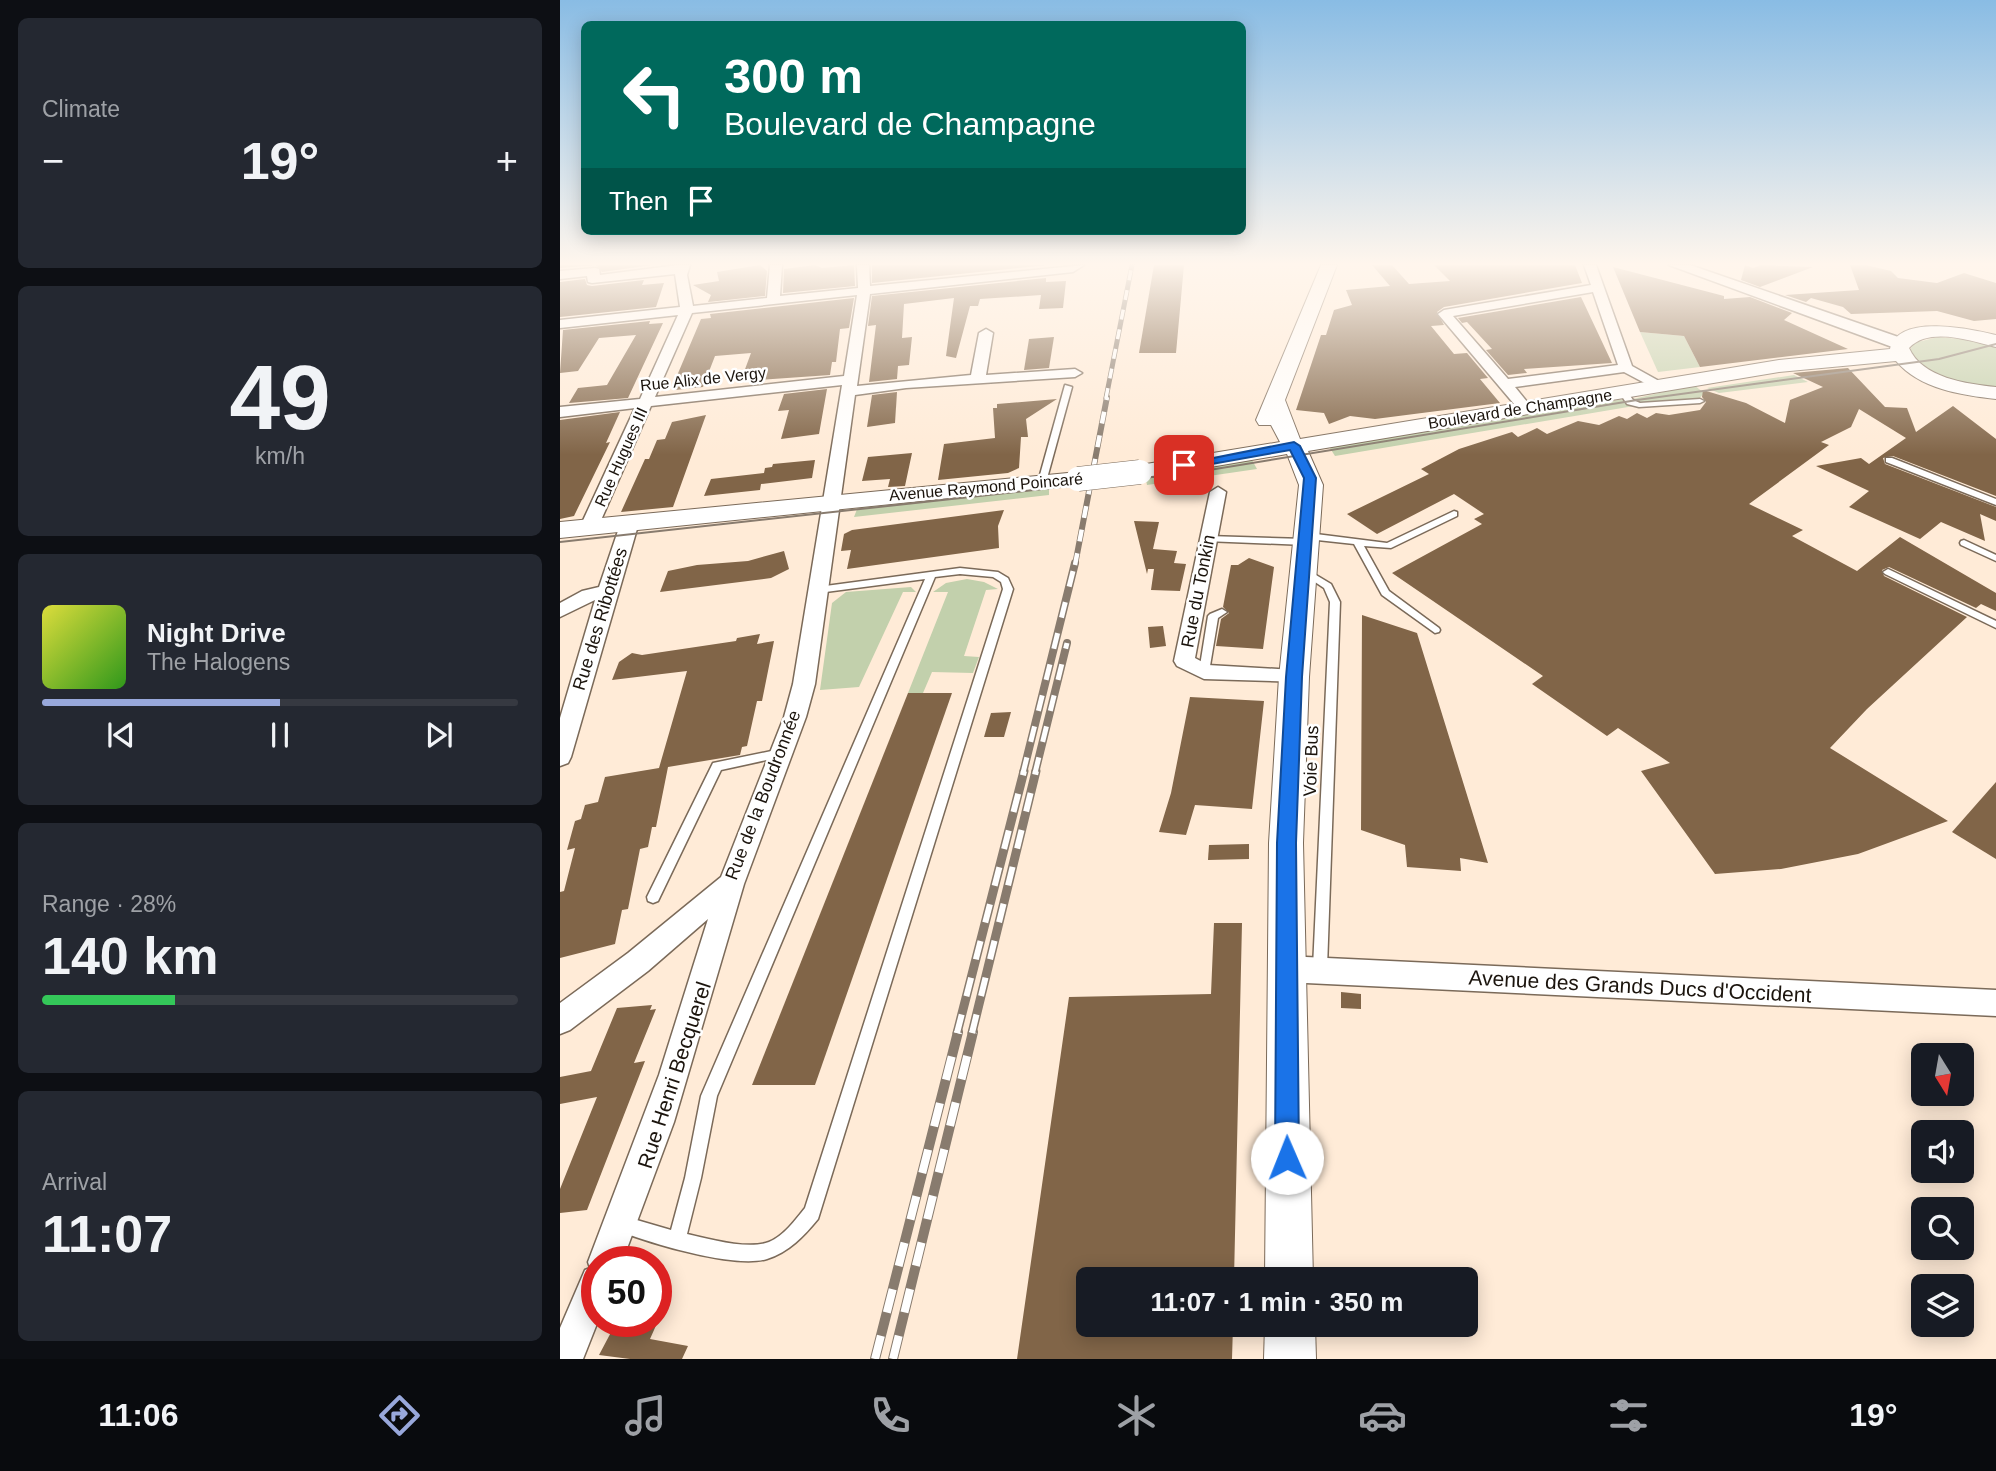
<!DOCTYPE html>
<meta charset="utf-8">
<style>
body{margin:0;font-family:Helvetica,sans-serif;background:#242831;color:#f1f3f6;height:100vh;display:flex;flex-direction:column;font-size:26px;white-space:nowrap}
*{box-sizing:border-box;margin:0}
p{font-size:23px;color:#9ea1a6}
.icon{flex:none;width:38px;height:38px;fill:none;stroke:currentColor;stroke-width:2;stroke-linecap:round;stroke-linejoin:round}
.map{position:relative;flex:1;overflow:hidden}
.panel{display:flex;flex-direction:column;gap:18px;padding:18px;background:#0d0f14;width:560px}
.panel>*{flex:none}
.top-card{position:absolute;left:21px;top:21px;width:665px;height:214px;border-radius:10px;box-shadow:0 4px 18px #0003;background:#00695c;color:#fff;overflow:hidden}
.needle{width:46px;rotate:169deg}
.tools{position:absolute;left:1351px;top:1043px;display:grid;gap:14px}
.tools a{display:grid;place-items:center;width:63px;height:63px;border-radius:10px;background:#171b24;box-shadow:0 4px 18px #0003;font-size:35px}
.speed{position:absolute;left:21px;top:1246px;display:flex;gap:14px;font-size:35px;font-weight:700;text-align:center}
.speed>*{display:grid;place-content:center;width:91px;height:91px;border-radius:50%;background:#171b24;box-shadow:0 4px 18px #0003;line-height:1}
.speed .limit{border:10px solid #d22;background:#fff;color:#111}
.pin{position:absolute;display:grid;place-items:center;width:60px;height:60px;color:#fff;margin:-30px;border-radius:14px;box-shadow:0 4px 10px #0006}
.me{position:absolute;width:77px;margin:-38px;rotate:359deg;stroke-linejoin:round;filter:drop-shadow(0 0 5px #0008)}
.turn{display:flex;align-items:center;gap:24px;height:147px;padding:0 28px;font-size:32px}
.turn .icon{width:91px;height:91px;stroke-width:2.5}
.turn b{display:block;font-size:49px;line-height:60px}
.then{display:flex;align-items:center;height:66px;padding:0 28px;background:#0003;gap:14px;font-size:26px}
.big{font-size:52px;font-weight:700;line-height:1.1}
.panel .card{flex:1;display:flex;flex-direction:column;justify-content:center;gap:10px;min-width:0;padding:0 24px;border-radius:10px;background:#242831}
.panel .dial{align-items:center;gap:0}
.dial b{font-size:91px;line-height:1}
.song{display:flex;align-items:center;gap:21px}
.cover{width:84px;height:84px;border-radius:10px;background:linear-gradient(135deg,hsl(60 70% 55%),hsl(110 70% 35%))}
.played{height:7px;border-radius:4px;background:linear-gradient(90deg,#98a8db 50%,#363941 50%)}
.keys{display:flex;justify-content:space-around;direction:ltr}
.heat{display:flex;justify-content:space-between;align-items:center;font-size:38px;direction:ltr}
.charge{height:10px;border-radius:5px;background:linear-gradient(90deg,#34c759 28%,#363941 0)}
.trip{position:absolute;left:516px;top:1267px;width:402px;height:70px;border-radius:10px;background:#171b24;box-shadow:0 4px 18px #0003;font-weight:700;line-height:70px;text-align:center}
.menu{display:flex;height:112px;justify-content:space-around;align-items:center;background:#090b0e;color:#9ea1a6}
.menu .icon{width:49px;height:49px}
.menu .on{color:#98a8db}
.menu b{font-size:32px;color:#f1f3f6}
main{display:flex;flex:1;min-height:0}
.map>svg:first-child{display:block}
.green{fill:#c2d0ac}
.building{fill:#816548}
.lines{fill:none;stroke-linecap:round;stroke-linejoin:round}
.service-casing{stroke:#7b6a59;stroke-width:3}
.minor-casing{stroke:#7b6a59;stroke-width:3}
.tertiary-casing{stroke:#7b6a59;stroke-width:3}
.secondary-casing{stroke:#7b6a59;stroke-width:2}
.service{fill:#fff;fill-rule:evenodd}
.minor{fill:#fff;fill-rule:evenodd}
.tertiary{fill:#fff;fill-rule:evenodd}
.secondary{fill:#fff;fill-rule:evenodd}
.tram{stroke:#887b6e;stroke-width:2}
.rail-far4-casing{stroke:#887b6e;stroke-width:5}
.rail-far3-casing{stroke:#887b6e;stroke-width:6}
.rail-far2-casing{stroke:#887b6e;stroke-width:8}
.rail-far1-casing{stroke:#887b6e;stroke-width:9}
.rail-casing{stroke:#887b6e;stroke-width:10}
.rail-far4{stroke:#fff;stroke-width:3.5;stroke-dasharray:10;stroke-linecap:butt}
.rail-far3{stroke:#fff;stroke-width:4.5;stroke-dasharray:12;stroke-linecap:butt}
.rail-far2{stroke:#fff;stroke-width:5;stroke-dasharray:16;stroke-linecap:butt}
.rail-far1{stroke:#fff;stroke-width:6;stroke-dasharray:19;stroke-linecap:butt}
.rail{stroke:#fff;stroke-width:8;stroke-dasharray:24;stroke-linecap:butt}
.secondary-bridge-casing{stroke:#7b6a59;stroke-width:25;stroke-linecap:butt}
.secondary-bridge{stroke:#fff;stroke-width:24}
.route{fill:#1a73e8;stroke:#114b97;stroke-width:2}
.labels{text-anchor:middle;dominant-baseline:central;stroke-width:5;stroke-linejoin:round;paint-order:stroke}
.far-street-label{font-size:16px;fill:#1b140d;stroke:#fff}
.street-label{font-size:18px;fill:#1b140d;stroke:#fff}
.near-street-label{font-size:21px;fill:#1b140d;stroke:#fff}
</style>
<main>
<section class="panel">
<div class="card"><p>Climate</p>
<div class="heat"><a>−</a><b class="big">19°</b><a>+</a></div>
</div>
<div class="card dial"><b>49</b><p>km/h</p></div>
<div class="card">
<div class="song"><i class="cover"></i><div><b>Night Drive</b><p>The Halogens</p></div></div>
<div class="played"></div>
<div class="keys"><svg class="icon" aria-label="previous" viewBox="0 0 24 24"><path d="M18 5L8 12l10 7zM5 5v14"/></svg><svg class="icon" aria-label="pause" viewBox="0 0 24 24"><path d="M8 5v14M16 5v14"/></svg><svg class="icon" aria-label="next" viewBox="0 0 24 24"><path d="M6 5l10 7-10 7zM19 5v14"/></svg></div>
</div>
<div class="card"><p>Range · 28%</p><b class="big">140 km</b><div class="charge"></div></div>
<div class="card"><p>Arrival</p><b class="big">11:07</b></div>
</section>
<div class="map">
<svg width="1436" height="1359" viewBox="0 0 1436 1359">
<rect width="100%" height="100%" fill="#ffebd7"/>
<g class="green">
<polygon points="1080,332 1124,336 1140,367 1098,372"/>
<path d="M1378 337 1412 340 1436 346V388C1407 385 1364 380 1350 350L1354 343Z"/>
<polygon points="1234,375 1248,382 1159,393 1147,388"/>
<polygon points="1134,385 1144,393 1139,399 1083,405 1073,399"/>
<polygon points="1064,399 1074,406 775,456 768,445"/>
<polygon points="692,460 697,469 587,485 585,475"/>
<polygon points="489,485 489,495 294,517 299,504"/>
<polygon points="407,579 424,582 438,589 426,590 404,656 419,657 413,673 372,672 363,693 348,693 388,592 373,592 386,583"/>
<polygon points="351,587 356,592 343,592 299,687 260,690 272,603 286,592"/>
</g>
<g class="building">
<polygon points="0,265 92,265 42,272 36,265 0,268"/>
<polygon points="200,265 207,271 205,296 148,302 151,295 133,285 159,281 157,272"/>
<polygon points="255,265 262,268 294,265 295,286 223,293 224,269"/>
<polygon points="312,265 487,265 312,283"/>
<polygon points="594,265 624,265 616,353 579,353"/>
<polygon points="812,265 832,265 849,284 890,281 874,265 1015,265 1022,283 884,307 877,312 884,325 871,326 894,354 907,353 928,378 920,379 940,403 815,419 790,416 769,424 764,413 736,410 761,335 766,335 774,310 792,305 786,290 830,286"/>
<polygon points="1185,265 1193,268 1201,265 1253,267 1200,287 1181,280"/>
<polygon points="1290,265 1306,265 1331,271 1338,278 1377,283 1404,273 1436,283 1436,319 1414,321 1377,311 1291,314 1283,307 1251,298 1246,302 1225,295 1299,290"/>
<polygon points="1053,267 1164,296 1164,299 1190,297 1232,313 1224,320 1288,349 1140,367 1124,336 1080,332"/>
<polygon points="486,278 486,282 506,281 503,308 479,309 481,295 420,299 418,306 410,306 396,358 386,356 394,298 344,304 342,338 352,337 349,365 338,366 337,379 309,382 316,325 308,326 312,296"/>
<polygon points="25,279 27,285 32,286 84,280 82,285 104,283 96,307 0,317 0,282"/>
<polygon points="1021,297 1052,363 964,369 967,373 948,375 926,350 932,349 907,322 902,323 898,318"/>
<polygon points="294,298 289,328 280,329 276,362 272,362 270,375 200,380 204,370 184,372 191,353 155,356 143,387 115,390 121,378 116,378 141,319 151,318 150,314"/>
<polygon points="90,321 89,324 103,323 68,398 9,403 18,388 47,385 76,335 39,338 18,371 0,373 3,330"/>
<polygon points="494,337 489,368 464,370 469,339"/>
<polygon points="1288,368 1325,407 1347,408 1356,432 1393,406 1436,439 1436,496 1333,456 1323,458 1325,464 1436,507 1436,521 1420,514 1425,541 1381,522 1360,539 1289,507 1309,491 1256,466 1301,458 1309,464 1346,438 1299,409 1291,427 1261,442 1269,445 1189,504 1243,530 1232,536 1297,571 1340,537 1436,593 1436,611 1421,604 1416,608 1329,567 1322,570 1324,576 1407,617 1307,709 1270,748 1388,821 1298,854 1221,869 1155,874 1081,771 1110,763 1058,728 1047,736 972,684 983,676 832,573 922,524 914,519 924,514 894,494 817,534 787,514 869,474 861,469 899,449 952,432 958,437 977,428 987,434 1018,421 1039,425 1059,416 1067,419 1077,413 1087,418 1096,413 1109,415 1140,410 1146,402 1142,397 1143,390 1186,403 1225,423 1230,400 1263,387 1233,373"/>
<polygon points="267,389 259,434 221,439 229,410 218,411 224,394"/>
<polygon points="337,392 335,423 307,427 312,395"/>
<polygon points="497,399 466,419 468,437 461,437 459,468 448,473 378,480 384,444 435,438 433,408 437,408 437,404"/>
<polygon points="60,412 46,443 50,442 14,516 0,519 0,420"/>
<polygon points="146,415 113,507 61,512 85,459 89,459 97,440 105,439 112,422"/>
<polygon points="352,453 345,486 328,487 330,479 302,481 308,457"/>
<polygon points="255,460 252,478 201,484 200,490 144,496 151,479 204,473 205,468 212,467 213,464"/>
<polygon points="444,510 438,526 439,548 287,569 291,550 281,551 284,534 292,530"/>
<polygon points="574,521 599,522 593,549 617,551 614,563 626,564 620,591 591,590 594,569 588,569 587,574"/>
<polygon points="224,551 229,569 211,578 100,592 108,571 137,565 188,561"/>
<polygon points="689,558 714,567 703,649 656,646 661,619 669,613 663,607 671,565 678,565"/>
<polygon points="802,615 857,633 928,863 900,858 901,871 847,867 845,845 801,830"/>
<polygon points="603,626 606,646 590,648 588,627"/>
<polygon points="200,634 197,644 214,641 202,701 197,701 187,746 182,747 180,755 108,767 96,827 92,827 88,847 80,849 68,909 62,910 55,944 0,958 0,892 4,891 15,848 7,850 15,821 21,819 25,805 38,802 45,777 99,768 127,671 52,680 59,662 72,653 82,655 176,641 177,638"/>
<polygon points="348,693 392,693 255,1085 192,1085"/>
<polygon points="630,697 704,701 692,809 635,805 626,835 599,832 611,793"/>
<polygon points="451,712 444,737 424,737 431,713"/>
<polygon points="1436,782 1436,859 1392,832"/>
<polygon points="689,844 689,859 648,860 649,845"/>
<polygon points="654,923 682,923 674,1279 528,1279 528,1325 673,1325 672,1359 457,1359 509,997 651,994"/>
<polygon points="781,992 801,994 801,1009 781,1008"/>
<polygon points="92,1005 90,1010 96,1009 74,1063 85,1061 27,1210 0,1213 0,1189 37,1097 0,1104 0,1077 31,1071 57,1008"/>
<polygon points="57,1321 98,1321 90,1339 128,1346 122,1359 70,1359 39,1355"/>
</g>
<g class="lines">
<g class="service-casing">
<g id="service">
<polygon points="505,385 512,387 486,482 485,484 479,484 478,482"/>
<polygon points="1060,390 1066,390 1073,400 1080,403 1140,399 1144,401 1140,403 1079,407 1067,404 1059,392"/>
<polygon points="1326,458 1332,458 1436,499 1436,505 1326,462"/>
<polygon points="894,511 897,512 897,516 831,548 804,546 829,591 879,628 880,630 879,632 875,633 822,595 794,544 748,539 744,536 748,533 827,543"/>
<polygon points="648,536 745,539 749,542 745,545 645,541 645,537"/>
<polygon points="1404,540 1436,555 1436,561 1401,545 1400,543 1401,541"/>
<path d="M400 568 438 572 448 578 453 589 258 1219C244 1236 229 1252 207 1259 175 1269 89 1243 57 1230L55 1224 57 1218 63 1216 111 1230 125 1178 141 1096 365 579 258 593 253 590 258 587ZM400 574 433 577 441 582 443 589 245 1208C235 1220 224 1236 209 1242 188 1250 149 1239 127 1234L141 1178 157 1096 375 577Z"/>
<polygon points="746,569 771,584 780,602 767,968 765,972 760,974 755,972 753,968 770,602 764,588 743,574 741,572 743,570"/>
<polygon points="1328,569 1436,621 1436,628 1325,574 1323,572"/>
<polygon points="662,609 667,612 658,618 649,672 644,676 640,675 639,672 648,616 650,614"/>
<polygon points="221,749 225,750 227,753 225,756 161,770 98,901 93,903 88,901 87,897 153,763"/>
</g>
</g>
<g class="minor-casing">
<g id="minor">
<path d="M118 265H130L127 275 133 306 207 298 210 265H222L220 296 298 288 297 265H309L310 286 524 265 513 272 310 294 297 386 411 375 419 333 426 329 433 333 426 375 515 369 522 373 515 377 346 388 295 395 255 684 246 717 184 884 114 1122 62 1262H37L38 1321 23 1359H0V1328L25 1270 30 1268 28 1262 99 1075 148 919 88 971 10 1030 0 1034V1003L68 953 161 877 224 717 233 684 282 385 91 406 38 527 29 532 23 531 20 527 75 408 0 417V407L80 399 118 315 0 328V320L120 307 115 274 32 283 28 282 27 276 0 279V271L35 268 39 269 40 275ZM297 295 284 376 95 397 132 313Z"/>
<path d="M1024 265H1036L1072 366 1108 386 1101 390 1096 389 1064 372 955 387 972 408 970 411H960L878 314 884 310 1031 285ZM1033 292 1058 365 948 379 893 316Z"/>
<polygon points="658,487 666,492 635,658 648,665 734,670 741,672 744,677 741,682 644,679 617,666 614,661 650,492"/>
<polygon points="70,517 79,522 11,757 8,763 0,766 0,718 35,600 0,617 0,603 22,591 39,587 61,522"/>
<polygon points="725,956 1436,990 1436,1016 725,982 715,978 711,969 715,960"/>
</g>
</g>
<g class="tertiary-casing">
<polygon id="tertiary" points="1109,265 1130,265 1347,340 1349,344 1341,349 1335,348"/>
</g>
<g class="secondary-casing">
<g id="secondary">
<path d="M761 265H777L725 400 740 439 1219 360 1330 349C1338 313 1411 329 1436 335V347C1412 341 1369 326 1349 348 1362 378 1407 384 1436 387V399C1401 395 1360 389 1336 361L1219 372 748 451 763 485 749 677 743 843 753 1279H705L709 843 719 677 739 485 727 454 580 479 572 477 568 472 572 467 580 465 720 442 711 425H699L696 420Z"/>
<polygon points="518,472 526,474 530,479 526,484 0,538 0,522"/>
<polygon points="705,1325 755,1325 756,1359 704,1359"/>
</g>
</g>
<use href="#service" class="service"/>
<use href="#minor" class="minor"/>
<use href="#tertiary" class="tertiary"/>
<use href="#secondary" class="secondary"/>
<polyline class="tram" points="0,542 637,472 1077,400 1379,359 1436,344"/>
<g class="rail-far4-casing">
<polyline id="rail-far4" points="546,398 572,265"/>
</g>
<g class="rail-far3-casing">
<polyline id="rail-far3" points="515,565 547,397"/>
</g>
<g class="rail-far2-casing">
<g id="rail-far2">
<polyline points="463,773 515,563"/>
<polyline points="475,773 507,643"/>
</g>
</g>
<g class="rail-far1-casing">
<g id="rail-far1">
<polyline points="397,1033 464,771"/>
<polyline points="412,1033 476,771"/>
</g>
</g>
<g class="rail-casing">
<g id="rail">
<polyline points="315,1359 398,1032"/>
<polyline points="333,1359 413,1032"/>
</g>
</g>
<use href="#rail-far4" class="rail-far4"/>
<use href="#rail-far3" class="rail-far3"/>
<use href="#rail-far2" class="rail-far2"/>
<use href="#rail-far1" class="rail-far1"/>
<use href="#rail" class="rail"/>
<g class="secondary-bridge-casing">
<polyline id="secondary-bridge" points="518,479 580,472"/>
</g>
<use href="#secondary-bridge" class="secondary-bridge"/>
</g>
<linearGradient id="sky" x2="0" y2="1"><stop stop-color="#89bce4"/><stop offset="0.58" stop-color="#fff6ed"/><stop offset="1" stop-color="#fff6ed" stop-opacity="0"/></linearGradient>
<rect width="1436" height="455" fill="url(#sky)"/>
<polygon class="route" points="734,442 740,446 756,478 742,677 736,843 739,1158 736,1166 727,1170 719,1166 715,1158 717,843 726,677 744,478 730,450 624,469 618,465"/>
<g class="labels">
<g class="far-street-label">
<text transform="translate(143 379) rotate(-6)">Rue Alix de Vergy</text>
<text transform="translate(960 409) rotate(-9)">Boulevard de Champagne</text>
<text transform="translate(61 457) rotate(-66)">Rue Hugues III</text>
<text transform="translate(426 487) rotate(-5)">Avenue Raymond Poincaré</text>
</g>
<g class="street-label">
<text transform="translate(638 591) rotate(-79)">Rue du Tonkin</text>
<text transform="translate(40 619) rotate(-73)">Rue des Ribottées</text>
<text transform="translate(751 761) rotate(-88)">Voie Bus</text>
<text transform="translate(203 795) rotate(-69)">Rue de la Boudronnée</text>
</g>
<g class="near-street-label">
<text transform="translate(1080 986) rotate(3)">Avenue des Grands Ducs d'Occident</text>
<text transform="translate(114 1075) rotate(-72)">Rue Henri Becquerel</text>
</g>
</g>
</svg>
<div class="tools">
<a><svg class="needle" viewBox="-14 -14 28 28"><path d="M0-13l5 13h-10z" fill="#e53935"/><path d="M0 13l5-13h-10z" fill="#9ea1a6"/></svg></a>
<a><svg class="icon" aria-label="sound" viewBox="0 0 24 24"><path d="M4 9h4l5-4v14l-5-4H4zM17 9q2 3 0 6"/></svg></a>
<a><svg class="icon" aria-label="search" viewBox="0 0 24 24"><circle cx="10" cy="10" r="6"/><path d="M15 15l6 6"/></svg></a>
<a><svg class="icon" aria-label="layers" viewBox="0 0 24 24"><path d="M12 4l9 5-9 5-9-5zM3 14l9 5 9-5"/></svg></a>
</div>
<div class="speed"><div class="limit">50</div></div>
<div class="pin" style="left:624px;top:465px;background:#d93025"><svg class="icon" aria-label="arrive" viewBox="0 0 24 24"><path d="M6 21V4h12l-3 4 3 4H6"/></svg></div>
<svg class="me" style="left:727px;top:1158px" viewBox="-20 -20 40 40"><circle r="19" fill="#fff"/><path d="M0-13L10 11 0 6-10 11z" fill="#1a73e8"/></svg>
<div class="trip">11:07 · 1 min · 350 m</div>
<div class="top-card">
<div class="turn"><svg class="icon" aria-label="left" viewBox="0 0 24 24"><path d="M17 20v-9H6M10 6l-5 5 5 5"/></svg><div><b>300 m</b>Boulevard de Champagne</div></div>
<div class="then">Then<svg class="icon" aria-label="arrive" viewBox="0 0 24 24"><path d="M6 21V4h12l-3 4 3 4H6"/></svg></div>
</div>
</div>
</main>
<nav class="menu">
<b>11:06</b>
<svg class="icon on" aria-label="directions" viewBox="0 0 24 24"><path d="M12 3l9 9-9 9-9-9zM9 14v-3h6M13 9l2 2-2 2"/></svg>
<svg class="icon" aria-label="music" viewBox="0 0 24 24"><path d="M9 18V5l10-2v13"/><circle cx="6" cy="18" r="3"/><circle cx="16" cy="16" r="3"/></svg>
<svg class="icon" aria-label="phone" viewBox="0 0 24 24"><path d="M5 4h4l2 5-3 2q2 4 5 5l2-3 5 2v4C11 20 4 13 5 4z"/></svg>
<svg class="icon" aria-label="climate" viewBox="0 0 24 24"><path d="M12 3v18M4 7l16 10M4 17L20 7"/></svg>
<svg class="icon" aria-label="car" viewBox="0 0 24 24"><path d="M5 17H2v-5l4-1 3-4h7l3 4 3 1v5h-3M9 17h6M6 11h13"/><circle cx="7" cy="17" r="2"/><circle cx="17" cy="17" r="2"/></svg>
<svg class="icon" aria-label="filters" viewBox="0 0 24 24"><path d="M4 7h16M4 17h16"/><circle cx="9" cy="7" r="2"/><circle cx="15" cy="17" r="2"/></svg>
<b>19°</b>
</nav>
